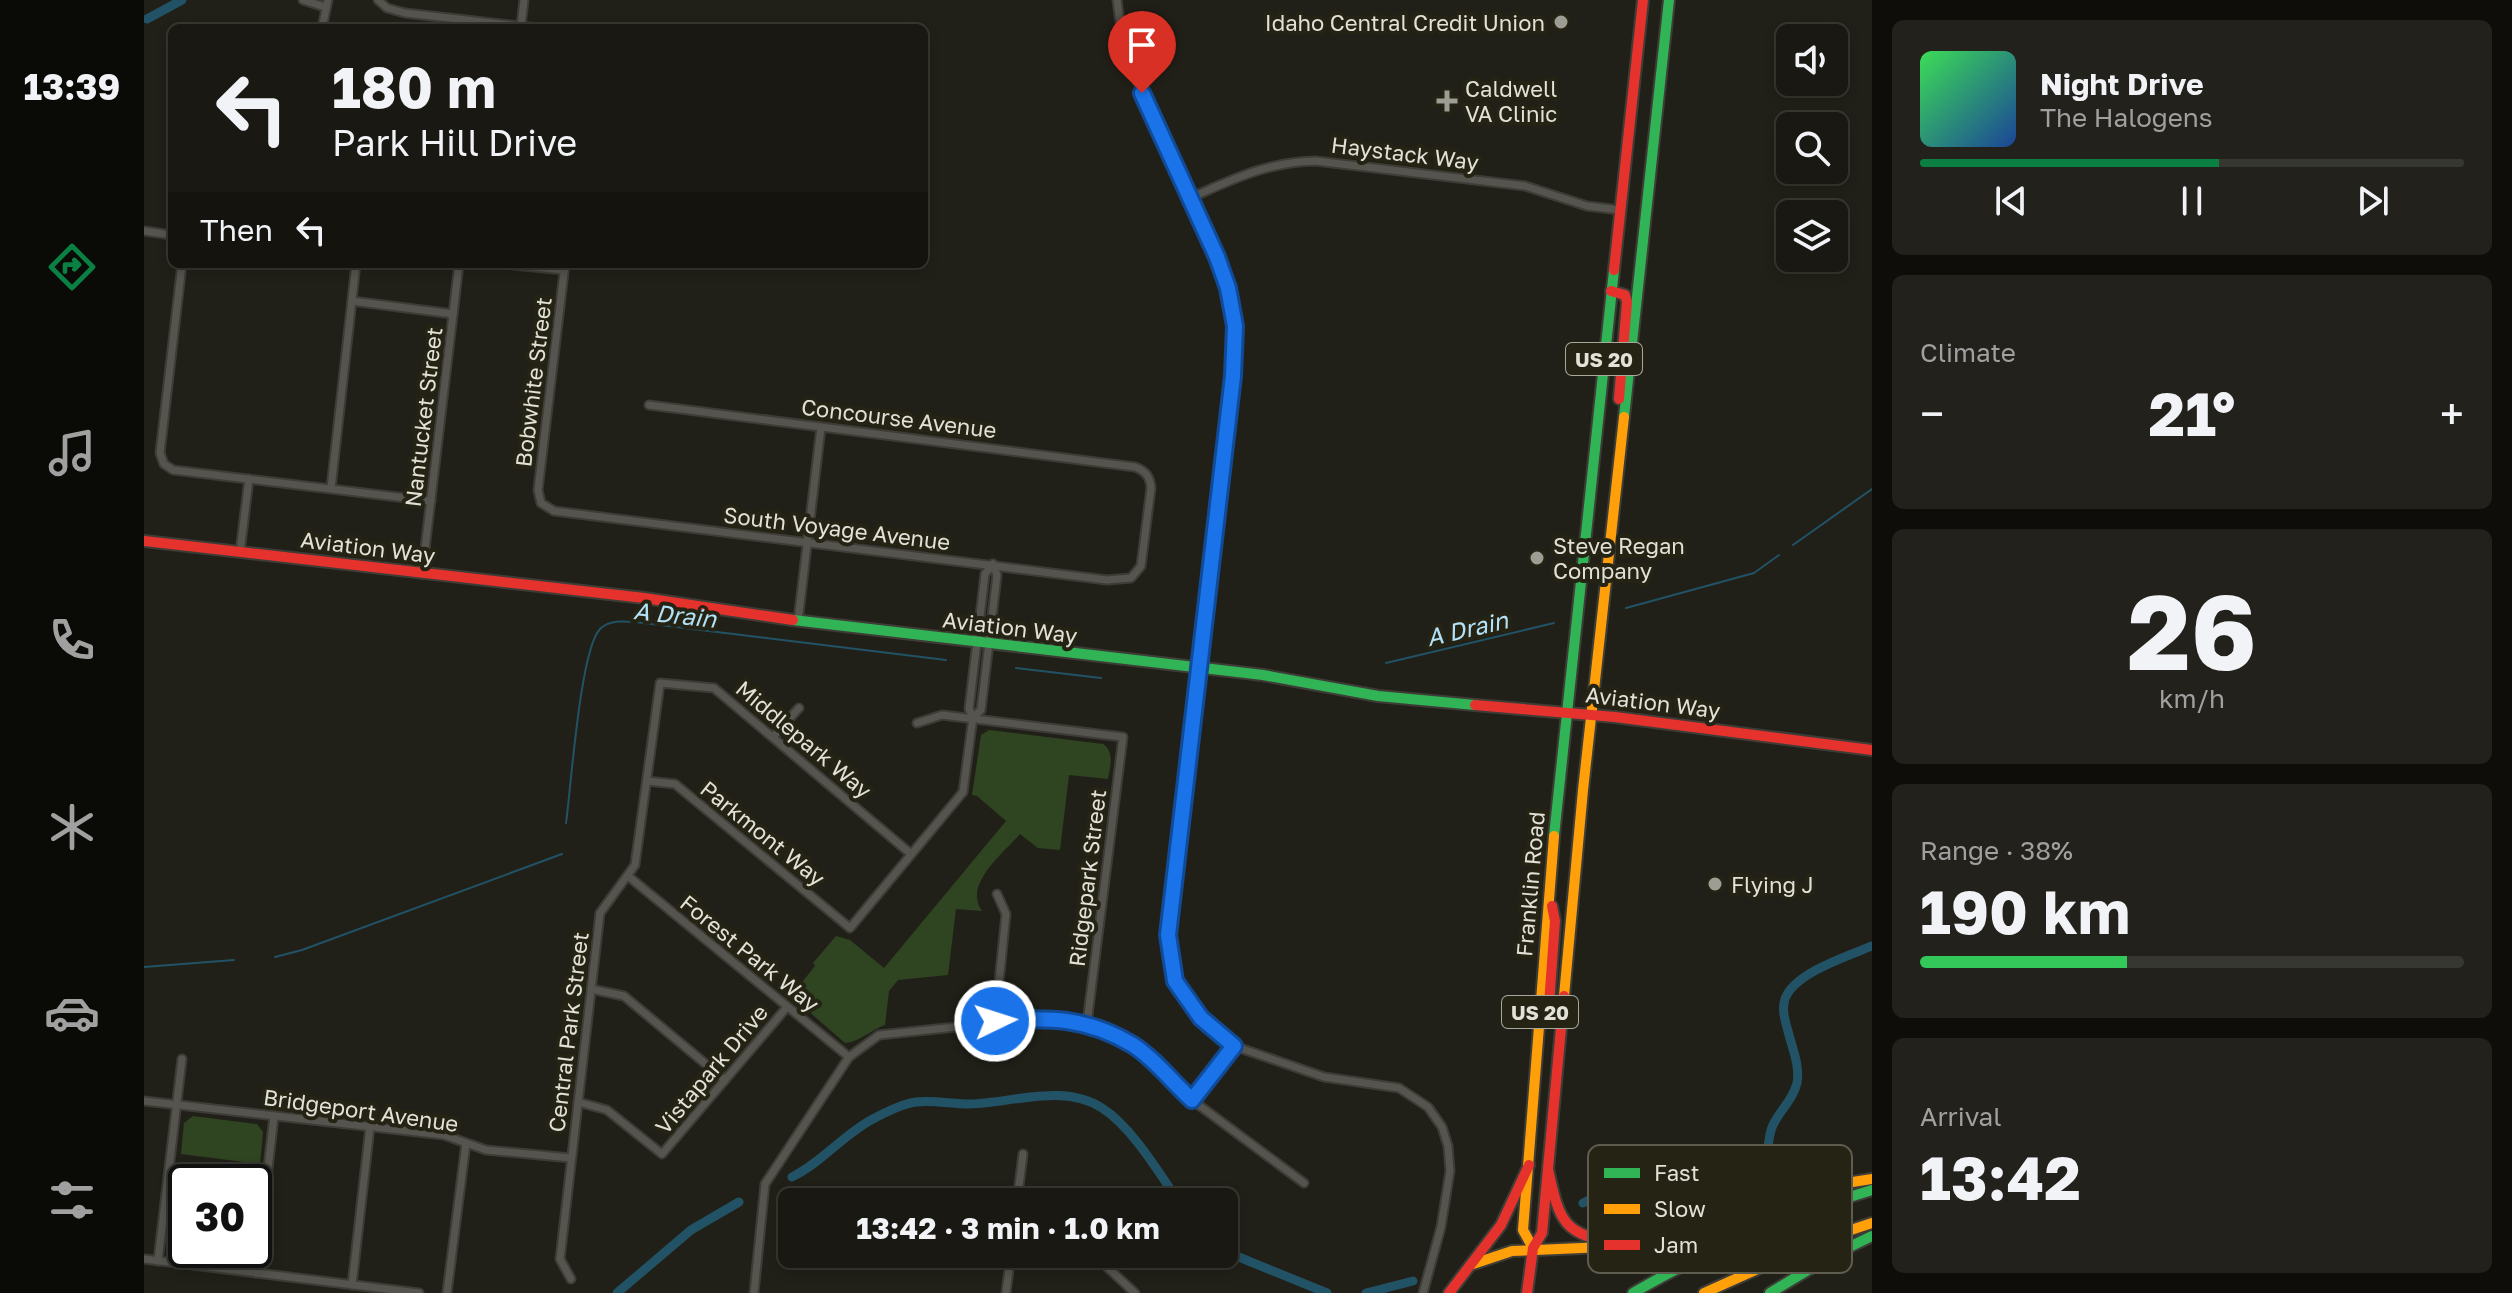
<!DOCTYPE html>
<meta charset="utf-8">
<style>
body{margin:0;font-family:"Golos Text",sans-serif;background:#22211b;color:#f1f3f6;height:100vh;display:flex;flex-direction:column;font-size:30px;white-space:nowrap}
*{box-sizing:border-box;margin:0}
p{font-size:26px;color:#9fa09f}
.icon{flex:none;width:44px;height:44px;fill:none;stroke:currentColor;stroke-width:2;stroke-linecap:round;stroke-linejoin:round}
.map{position:relative;flex:1;overflow:hidden}
.drawer{display:flex;flex-direction:column;gap:20px;padding:20px;background:#0e0d0a;width:640px}
.drawer>*{flex:none}
.banner{position:absolute;left:24px;top:24px;width:760px;height:244px;border-radius:12px;box-shadow:0 4px 12px #0003,0 0 0 2px #373732;background:#191812;color:#f1f3f6;overflow:hidden}
.tools{position:absolute;left:1632px;top:24px;display:grid;gap:16px}
.tools a{display:grid;place-items:center;width:72px;height:72px;border-radius:12px;background:#191812;box-shadow:0 4px 12px #0003,0 0 0 2px #373732;font-size:40px}
.speed{position:absolute;left:24px;top:1164px;display:flex;gap:16px;font-size:40px;font-weight:700;text-align:center}
.speed>*{display:grid;place-content:center;width:104px;height:104px;border-radius:50%;background:#191812;box-shadow:0 4px 12px #0003,0 0 0 2px #373732;line-height:1}
.speed .limit{border:4px solid #111;border-radius:12px;background:#fff;color:#111}
.pin{position:absolute;display:grid;place-items:center;width:68px;height:68px;color:#fff;margin:-82px -34px;border-radius:50% 50% 50% 0;rotate:-45deg;box-shadow:0 0 8px #0007}
.pin .icon{rotate:45deg}
.me{position:absolute;width:88px;margin:-44px;rotate:86deg;stroke-linejoin:round;filter:drop-shadow(0 0 6px #0008)}
.turn{display:flex;align-items:center;gap:28px;height:168px;padding:0 32px;font-size:36px}
.turn .icon{width:104px;height:104px;stroke-width:2.5}
.turn b{display:block;font-size:56px;line-height:68px}
.then{display:flex;align-items:center;height:76px;padding:0 32px;background:#0003;gap:16px;font-size:30px}
.big{font-size:60px;font-weight:700;line-height:1.1}
.drawer .widget{flex:1;display:flex;flex-direction:column;justify-content:center;gap:12px;min-width:0;padding:0 28px;border-radius:12px;background:#22211b}
.drawer .dial{align-items:center;gap:0}
.dial b{font-size:104px;line-height:1}
.song{display:flex;align-items:center;gap:24px}
.cover{width:96px;height:96px;border-radius:12px;background:linear-gradient(135deg,hsl(130 70% 55%),hsl(220 70% 35%))}
.played{height:8px;border-radius:4px;background:linear-gradient(90deg,#0b8043 55%,#373732 55%)}
.keys{display:flex;justify-content:space-around;direction:ltr}
.heat{display:flex;justify-content:space-between;align-items:center;font-size:44px;direction:ltr}
.charge{height:12px;border-radius:6px;background:linear-gradient(90deg,#34c759 38%,#373732 0)}
.trip{position:absolute;left:634px;top:1188px;width:460px;height:80px;border-radius:12px;background:#191812;box-shadow:0 4px 12px #0003,0 0 0 2px #373732;font-weight:700;line-height:80px;text-align:center}
main{display:flex;flex:1;min-height:0}
.tabs{display:flex;flex-direction:column;width:144px;justify-content:space-around;align-items:center;background:#0a0a07;color:#9fa09f}
.tabs .icon{width:56px;height:56px}
.tabs .active{color:#0b8043}
.tabs b{font-size:36px;color:#f1f3f6}
.map>svg:first-child{display:block}
.green{fill:#2f4421}
.lines{fill:none;stroke-linecap:round;stroke-linejoin:round}
.stream{stroke:#215265;stroke-width:2}
.canal{stroke:#215265;stroke-width:9}
.street-casing{stroke:#3d3c36;stroke-width:11}
.fast-casing{stroke:#3d3c36;stroke-width:14}
.slow-casing{stroke:#3d3c36;stroke-width:14}
.jam-casing{stroke:#3d3c36;stroke-width:14}
.street{stroke:#55544e;stroke-width:7}
.fast{stroke:#30b455;stroke-width:10}
.slow{stroke:#ff9f0a;stroke-width:10}
.jam{stroke:#e5322d;stroke-width:10}
.route-casing{stroke:#114b97;stroke-width:20}
.route{stroke:#1a73e8;stroke-width:14}
.poi-dot{fill:#9e9d94;stroke:#252314;stroke-width:3}
.labels{text-anchor:middle;dominant-baseline:central;stroke-width:8;stroke-linejoin:round;paint-order:stroke}
.shield{fill:#252314;stroke:#a9a89c;stroke-width:2}
.shield-label{font-size:20px;font-weight:bold;fill:#e2e1d7}
.poi-label{font-size:22px;fill:#e2e1d7;stroke:#252314;text-anchor:start}
.street-label{font-size:22px;fill:#e2e1d7;stroke:#252314}
.water-label{font-size:24px;font-style:italic;fill:#b3e1f7;stroke:#252314}
.key{fill:#252314;stroke:#5e5c4e;stroke-width:2}
.key-label{font-size:22px;fill:#e2e1d7}
</style>
<main>
<nav class="tabs">
<b>13:39</b>
<svg class="icon active" aria-label="directions" viewBox="0 0 24 24"><path d="M12 3l9 9-9 9-9-9zM9 14v-3h6M13 9l2 2-2 2"/></svg>
<svg class="icon" aria-label="music" viewBox="0 0 24 24"><path d="M9 18V5l10-2v13"/><circle cx="6" cy="18" r="3"/><circle cx="16" cy="16" r="3"/></svg>
<svg class="icon" aria-label="phone" viewBox="0 0 24 24"><path d="M5 4h4l2 5-3 2q2 4 5 5l2-3 5 2v4C11 20 4 13 5 4z"/></svg>
<svg class="icon" aria-label="climate" viewBox="0 0 24 24"><path d="M12 3v18M4 7l16 10M4 17L20 7"/></svg>
<svg class="icon" aria-label="car" viewBox="0 0 24 24"><path d="M5 17H2v-5l4-1 3-4h7l3 4 3 1v5h-3M9 17h6M6 11h13"/><circle cx="7" cy="17" r="2"/><circle cx="17" cy="17" r="2"/></svg>
<svg class="icon" aria-label="filters" viewBox="0 0 24 24"><path d="M4 7h16M4 17h16"/><circle cx="9" cy="7" r="2"/><circle cx="15" cy="17" r="2"/></svg>
</nav>
<div class="map">
<svg width="1728" height="1293" viewBox="0 0 1728 1293">
<rect width="100%" height="100%" fill="#212018"/>
<g class="green">
<path d="M845 730 959 744C971 752 966 767 964 779L925 775 916 850 894 848 876 834C859 854 819 884 838 911L812 909 804 975 754 980 745 991 741 1025C727 1030 715 1042 701 1043L647 996 671 966 669 963 692 936 706 940 740 968 862 821 833 796 828 795 837 735Z"/>
<polygon points="49,1116 113,1124 119,1132 116,1164 37,1154 40,1123"/>
</g>
<g class="lines">
<g class="stream">
<polyline points="1649,545 1728,489"/>
<polyline points="1482,608 1610,573 1635,555"/>
<polyline points="1242,663 1410,623"/>
<polyline points="872,668 957,678"/>
<path d="M422 823C427 788 436 650 456 629 465 620 479 621 491 622L802 660"/>
<polyline points="131,957 158,950 418,854"/>
<polyline points="0,967 90,960"/>
</g>
<g class="canal">
<polyline points="3,19 38,0"/>
<path d="M648 1177C677 1163 698 1136 727 1120 740 1113 757 1104 772 1102 790 1100 808 1104 826 1104 868 1103 920 1083 958 1108 988 1127 1015 1173 1035 1202"/>
<path d="M1439 1203C1458 1194 1480 1180 1501 1178 1534 1176 1579 1187 1609 1167 1630 1154 1621 1142 1629 1125 1636 1110 1649 1100 1653 1083 1656 1067 1649 1050 1645 1035 1642 1023 1637 1011 1641 999 1650 973 1704 956 1728 946"/>
<polyline points="1080,1251 1183,1293"/>
<polyline points="473,1293 547,1230 595,1202"/>
<polyline points="1222,1293 1269,1281"/>
</g>
<g class="street-casing">
<g id="street">
<polyline points="159,0 181,7"/>
<polyline points="234,0 243,8 261,13 393,28"/>
<path d="M973 0 978 36 986 65 1073 257C1085 291 1091 323 1091 359L1024 935 1031 981 1057 1018 1090 1046 1180 1077 1255 1088 1284 1107 1298 1127 1304 1146 1306 1171 1297 1227 1279 1293"/>
<polyline points="377,26 380,0"/>
<polyline points="178,28 184,0"/>
<path d="M1046 198C1090 179 1123 162 1172 161L1381 186 1443 206 1476 210"/>
<polyline points="0,231 28,235"/>
<polyline points="38,264 16,453 20,464 29,470 287,501"/>
<polyline points="359,264 420,270"/>
<path d="M421 264 394 490 397 503 410 511 963 580 987 578 997 566 1007 488C1006 477 1002 471 991 467L505 405"/>
<polyline points="208,301 309,314"/>
<polyline points="187,488 212,264"/>
<polyline points="96,552 105,479"/>
<polyline points="278,574 315,264"/>
<polyline points="654,621 677,427"/>
<polyline points="829,717 837,710 853,575 849,564"/>
<polyline points="773,723 798,715 979,737 943,1023"/>
<polyline points="629,737 655,708"/>
<polyline points="503,781 531,784 706,928 819,792 829,717 825,709 841,574 849,564"/>
<polyline points="484,876 705,1057"/>
<polyline points="447,989 480,996 581,1080"/>
<polyline points="851,1021 862,914 853,894"/>
<polyline points="1048,1100 1090,1046"/>
<polyline points="0,1101 300,1135 342,1150 427,1158"/>
<polyline points="434,1102 463,1110 518,1154 643,1007"/>
<polyline points="873,1202 879,1154"/>
<polyline points="949,1254 991,1293"/>
<polyline points="0,1259 275,1293"/>
<polyline points="14,1261 38,1059"/>
<polyline points="112,1273 130,1116"/>
<polyline points="427,1279 416,1259 456,913 491,865 516,683 570,688 767,854"/>
<polyline points="208,1285 226,1127"/>
<polyline points="303,1293 322,1143"/>
<polyline points="610,1293 621,1184 705,1057 735,1035 899,1018 943,1023 991,1046 1048,1100 1160,1183"/>
<polyline points="862,1293 867,1254"/>
</g>
</g>
<g class="fast-casing">
<g id="fast">
<polyline points="1480,417 1525,0"/>
<polyline points="649,620 1119,675 1234,696 1331,705"/>
<polyline points="1410,836 1470,270"/>
<path d="M1489 1293C1565 1249 1644 1215 1728 1190"/>
<polyline points="1626,1293 1687,1256 1728,1236"/>
</g>
</g>
<g class="slow-casing">
<g id="slow">
<polyline points="1420,996 1439,790 1480,417"/>
<polyline points="1389,1248 1379,1230 1410,836"/>
<polyline points="1329,1264 1368,1251 1483,1246 1677,1187 1728,1179"/>
<polyline points="1560,1293 1683,1238 1728,1223"/>
</g>
</g>
<g class="jam-casing">
<g id="jam">
<polyline points="1470,270 1499,0"/>
<polyline points="1467,291 1481,295 1483,302 1475,399"/>
<polyline points="0,541 500,598 649,620"/>
<polyline points="1331,705 1471,717 1728,750"/>
<polyline points="1408,906 1411,921 1405,1004 1419,1010"/>
<path d="M1404 1169C1416 1224 1419 1234 1476 1244"/>
<polyline points="1305,1293 1357,1225 1385,1165"/>
<polyline points="1383,1293 1389,1248 1398,1233 1420,996"/>
</g>
</g>
<use href="#street" class="street"/>
<use href="#fast" class="fast"/>
<use href="#slow" class="slow"/>
<use href="#jam" class="jam"/>
</g>
<g class="lines">
<g class="route-casing">
<path id="route" d="M851 1021C903 1017 943 1017 989 1045 1011 1059 1029 1083 1048 1100L1090 1046 1057 1018 1031 981 1024 935 1089 376 1091 326 1084 288 1073 257 998 93"/>
</g>
<use href="#route" class="route"/>
</g>
<g class="poi-dot">
<circle cx="1417" cy="22" r="8"/>
<path d="M1299 89h8v8h8v8h-8v8h-8v-8h-8v-8h8z"/>
<circle cx="1393" cy="558" r="8"/>
<circle cx="1571" cy="884" r="8"/>
</g>
<g class="labels">
<g class="shield">
<rect x="1422" y="343" width="76" height="32" rx="6"/>
<rect x="1358" y="996" width="76" height="32" rx="6"/>
</g>
<g class="shield-label">
<text x="1460" y="359">US 20</text>
<text x="1396" y="1012">US 20</text>
</g>
<g class="poi-label">
<text x="1401" y="22" text-anchor="end">Idaho Central Credit Union</text>
<text x="1321" y="88">Caldwell<tspan x="1321" dy="25">VA Clinic</tspan></text>
<text x="1409" y="545">Steve Regan<tspan x="1409" dy="25">Company</tspan></text>
<text x="1587" y="884">Flying J</text>
</g>
<g class="street-label">
<text transform="translate(1261 153) rotate(7)">Haystack Way</text>
<text transform="translate(389 382) rotate(-83)">Bobwhite Street</text>
<text transform="translate(279 417) rotate(-83)">Nantucket Street</text>
<text transform="translate(755 418) rotate(7)">Concourse Avenue</text>
<text transform="translate(693 528) rotate(7)">South Voyage Avenue</text>
<text transform="translate(224 547) rotate(7)">Aviation Way</text>
<text transform="translate(866 627) rotate(7)">Aviation Way</text>
<text transform="translate(1509 702) rotate(7)">Aviation Way</text>
<text transform="translate(660 739) rotate(40)">Middlepark Way</text>
<text transform="translate(619 833) rotate(39)">Parkmont Way</text>
<text transform="translate(943 878) rotate(-83)">Ridgepark Street</text>
<text transform="translate(1386 884) rotate(-85)">Franklin Road</text>
<text transform="translate(606 953) rotate(39)">Forest Park Way</text>
<text transform="translate(424 1032) rotate(-83)">Central Park Street</text>
<text transform="translate(567 1069) rotate(-50)">Vistapark Drive</text>
<text transform="translate(217 1110) rotate(8)">Bridgeport Avenue</text>
</g>
<g class="water-label">
<text transform="translate(531 614) rotate(6)">A Drain</text>
<text transform="translate(1323 628) rotate(-13)">A Drain</text>
</g>
</g>
<rect x="1444" y="1145" width="264" height="128" rx="12" class="key"/>
<rect x="1460" y="1168" width="36" height="10" fill="#30b455"/>
<rect x="1460" y="1204" width="36" height="10" fill="#ff9f0a"/>
<rect x="1460" y="1240" width="36" height="10" fill="#e5322d"/>
<g class="key-label">
<text x="1510" y="1181">Fast</text>
<text x="1510" y="1217">Slow</text>
<text x="1510" y="1253">Jam</text>
</g>
</svg>
<div class="tools">
<a><svg class="icon" aria-label="sound" viewBox="0 0 24 24"><path d="M4 9h4l5-4v14l-5-4H4zM17 9q2 3 0 6"/></svg></a>
<a><svg class="icon" aria-label="search" viewBox="0 0 24 24"><circle cx="10" cy="10" r="6"/><path d="M15 15l6 6"/></svg></a>
<a><svg class="icon" aria-label="layers" viewBox="0 0 24 24"><path d="M12 4l9 5-9 5-9-5zM3 14l9 5 9-5"/></svg></a>
</div>
<div class="speed"><div class="limit">30</div></div>
<div class="pin" style="left:998px;top:93px;background:#d93025"><svg class="icon" aria-label="arrive" viewBox="0 0 24 24"><path d="M6 21V4h12l-3 4 3 4H6"/></svg></div>
<svg class="me" style="left:851px;top:1021px" viewBox="-20 -20 40 40"><circle r="17" fill="#1a73e8" stroke="#fff" stroke-width="3"/><path d="M0-11L8 9 0 5-8 9z" fill="#fff"/></svg>
<div class="trip">13:42 · 3 min · 1.0 km</div>
<div class="banner">
<div class="turn"><svg class="icon" aria-label="left" viewBox="0 0 24 24"><path d="M17 20v-9H6M10 6l-5 5 5 5"/></svg><div><b>180 m</b>Park Hill Drive</div></div>
<div class="then">Then<svg class="icon" aria-label="left" viewBox="0 0 24 24"><path d="M17 20v-9H6M10 6l-5 5 5 5"/></svg></div>
</div>
</div>
<section class="drawer">
<div class="widget">
<div class="song"><i class="cover"></i><div><b>Night Drive</b><p>The Halogens</p></div></div>
<div class="played"></div>
<div class="keys"><svg class="icon" aria-label="previous" viewBox="0 0 24 24"><path d="M18 5L8 12l10 7zM5 5v14"/></svg><svg class="icon" aria-label="pause" viewBox="0 0 24 24"><path d="M8 5v14M16 5v14"/></svg><svg class="icon" aria-label="next" viewBox="0 0 24 24"><path d="M6 5l10 7-10 7zM19 5v14"/></svg></div>
</div>
<div class="widget"><p>Climate</p>
<div class="heat"><a>−</a><b class="big">21°</b><a>+</a></div>
</div>
<div class="widget dial"><b>26</b><p>km/h</p></div>
<div class="widget"><p>Range · 38%</p><b class="big">190 km</b><div class="charge"></div></div>
<div class="widget"><p>Arrival</p><b class="big">13:42</b></div>
</section>
</main>
